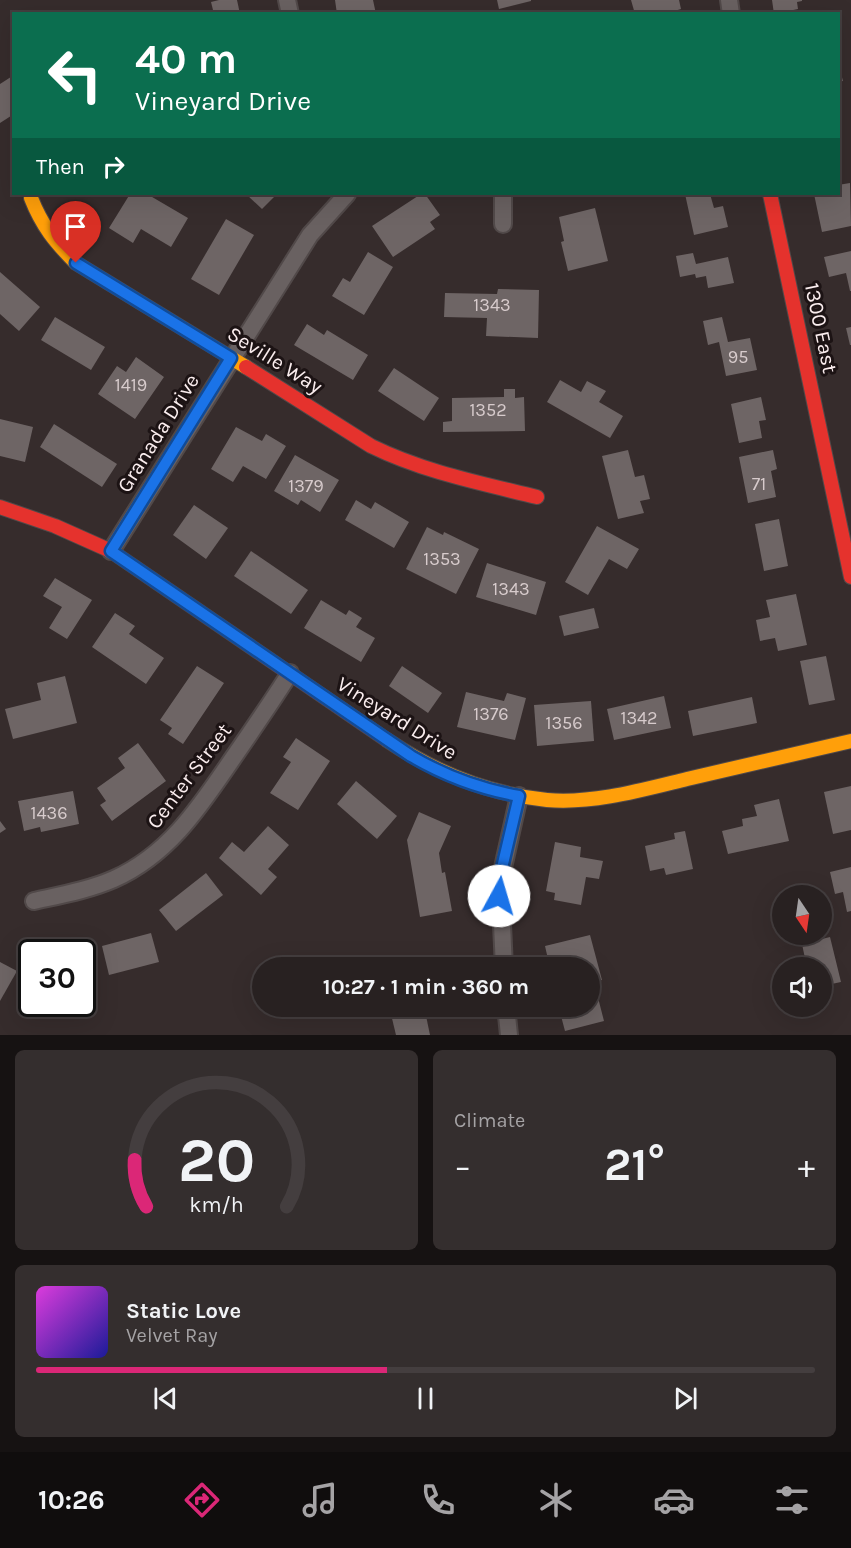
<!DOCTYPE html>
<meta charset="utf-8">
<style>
body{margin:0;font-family:Karla,sans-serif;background:#342e2e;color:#f1f3f6;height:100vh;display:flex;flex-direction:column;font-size:22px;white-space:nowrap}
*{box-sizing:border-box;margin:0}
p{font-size:20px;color:#a5a3a5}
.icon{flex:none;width:33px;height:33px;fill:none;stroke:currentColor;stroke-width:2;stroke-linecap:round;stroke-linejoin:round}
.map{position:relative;height:1035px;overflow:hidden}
.sheet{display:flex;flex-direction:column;gap:15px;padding:15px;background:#161212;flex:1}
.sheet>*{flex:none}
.top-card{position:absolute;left:12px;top:12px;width:828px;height:183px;border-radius:0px;box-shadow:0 6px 24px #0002,0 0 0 2px #443e3f;background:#0b6e4f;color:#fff;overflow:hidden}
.needle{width:39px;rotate:167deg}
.fabs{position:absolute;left:772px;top:885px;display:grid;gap:12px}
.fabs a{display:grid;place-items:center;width:60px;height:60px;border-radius:50%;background:#282121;box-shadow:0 6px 24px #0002,0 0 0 2px #443e3f;font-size:30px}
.speed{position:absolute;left:18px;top:939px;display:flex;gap:12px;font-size:30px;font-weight:700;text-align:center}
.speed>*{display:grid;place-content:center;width:78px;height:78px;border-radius:50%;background:#282121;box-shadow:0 6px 24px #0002,0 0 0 2px #443e3f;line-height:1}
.speed .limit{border:3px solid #111;border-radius:9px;background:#fff;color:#111}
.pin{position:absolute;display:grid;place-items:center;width:51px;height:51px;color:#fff;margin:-62px -26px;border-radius:50% 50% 50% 0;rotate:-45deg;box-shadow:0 0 6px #0007}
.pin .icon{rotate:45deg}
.me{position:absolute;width:66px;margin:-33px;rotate:6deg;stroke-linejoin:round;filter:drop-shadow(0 0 4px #0008)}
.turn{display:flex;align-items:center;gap:21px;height:126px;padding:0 24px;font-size:27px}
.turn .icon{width:78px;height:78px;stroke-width:2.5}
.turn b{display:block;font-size:42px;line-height:51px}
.then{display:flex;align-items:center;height:57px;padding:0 24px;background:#0003;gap:12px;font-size:22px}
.big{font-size:45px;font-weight:700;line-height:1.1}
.sheet .card{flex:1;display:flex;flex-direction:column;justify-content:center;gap:9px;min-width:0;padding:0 21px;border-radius:9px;background:#342e2e}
.sheet .dial{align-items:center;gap:0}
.dial svg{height:156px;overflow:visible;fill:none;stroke:#443e3f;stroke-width:7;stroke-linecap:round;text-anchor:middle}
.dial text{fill:#f1f3f6;stroke:none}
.song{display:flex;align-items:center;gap:18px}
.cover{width:72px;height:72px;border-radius:9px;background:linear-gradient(135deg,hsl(300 70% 55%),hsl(240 70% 35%))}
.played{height:6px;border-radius:3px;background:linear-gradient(90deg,#db2777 45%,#443e3f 45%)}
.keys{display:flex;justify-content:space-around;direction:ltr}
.heat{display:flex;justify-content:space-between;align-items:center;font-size:33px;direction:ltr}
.sheet .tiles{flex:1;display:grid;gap:15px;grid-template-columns:1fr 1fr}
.card:last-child{grid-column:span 2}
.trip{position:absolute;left:252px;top:957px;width:348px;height:60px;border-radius:30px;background:#282121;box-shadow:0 6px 24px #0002,0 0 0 2px #443e3f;font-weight:700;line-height:60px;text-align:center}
.tab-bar{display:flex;height:96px;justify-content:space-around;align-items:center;background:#100d0d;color:#a5a3a5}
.tab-bar .icon{width:42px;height:42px}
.tab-bar .on{color:#db2777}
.tab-bar b{font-size:27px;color:#f1f3f6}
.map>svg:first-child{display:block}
.building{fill:#6e6565}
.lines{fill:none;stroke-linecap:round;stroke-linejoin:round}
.street-casing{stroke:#514949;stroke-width:20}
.slow-casing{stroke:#514949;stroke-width:16}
.jam-casing{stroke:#514949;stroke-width:16}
.street{stroke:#696161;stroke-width:16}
.slow{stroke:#ff9f0a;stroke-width:14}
.jam{stroke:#e5322d;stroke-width:14}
.route-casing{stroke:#114b97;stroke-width:15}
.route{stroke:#1a73e8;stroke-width:10}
.labels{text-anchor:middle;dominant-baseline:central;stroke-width:6;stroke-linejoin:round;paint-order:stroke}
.number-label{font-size:18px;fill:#d7cbcc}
.street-label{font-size:21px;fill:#faedee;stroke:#1c1314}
</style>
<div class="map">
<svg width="851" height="1035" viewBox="0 0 851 1035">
<rect width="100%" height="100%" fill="#362c2c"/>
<g class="building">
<polygon points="219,0 237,0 240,14 214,14 211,2"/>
<polygon points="335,0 373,0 376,14 348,14 348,12 337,14"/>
<polygon points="497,0 531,0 531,1 499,9"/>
<polygon points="631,0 679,0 681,9 664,14 635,14"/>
<polygon points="772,0 802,0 802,1 797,2 798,9 774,14"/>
<polygon points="838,63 843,81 838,82"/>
<polygon points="14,75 14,114 0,123 0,84"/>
<polygon points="850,183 851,226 822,232 814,194 838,194 838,185"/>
<polygon points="130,194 147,194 188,218 171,247 141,229 133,243 109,228"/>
<polygon points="246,194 277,194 262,209"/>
<polygon points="421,194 425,194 440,215 430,222 435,229 393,257 372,226"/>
<polygon points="685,194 710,194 714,208 723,206 728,227 694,235"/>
<polygon points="595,208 608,261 568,271 561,242 564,241 559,217"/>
<polygon points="226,219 254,235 219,295 191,279"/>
<polygon points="851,251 851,291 850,291 846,273 829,277 824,257"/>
<polygon points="368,252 393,267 364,315 332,296 343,278 350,282"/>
<polygon points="693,253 696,264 728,257 734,283 708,288 706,276 696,278 695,274 680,277 676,256"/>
<polygon points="0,272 40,307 19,331 0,314"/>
<polygon points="498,289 539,290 538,338 486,336 487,318 444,317 445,293 497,294"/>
<polygon points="55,317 105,347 91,370 41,340"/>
<polygon points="722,317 728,342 750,338 757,370 726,376 719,342 708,345 703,321"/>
<polygon points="307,324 324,335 327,330 368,355 353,380 294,345"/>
<polygon points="851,327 851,345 850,345 846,328"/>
<polygon points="136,357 164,377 135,419 98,394 117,366 126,372"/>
<polygon points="394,368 439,398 424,421 378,391"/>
<polygon points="560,380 581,392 587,381 606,391 599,402 623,416 610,438 547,402"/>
<polygon points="504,389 515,389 515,398 524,397 525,431 443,432 443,422 452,421 452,398 504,397"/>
<polygon points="761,397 766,420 759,421 762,438 739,443 731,404"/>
<polygon points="0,419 33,427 25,462 0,456"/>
<polygon points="54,424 117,464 102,487 40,447"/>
<polygon points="236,427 262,441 266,434 286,446 266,479 243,466 233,482 211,469"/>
<polygon points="628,450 635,477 644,475 650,499 640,501 644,513 618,519 602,456"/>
<polygon points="773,450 777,469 771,471 776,497 748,503 739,457"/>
<polygon points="295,455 339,480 320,512 301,500 298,505 274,491"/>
<polygon points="356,500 371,509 375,502 409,522 394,548 345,520"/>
<polygon points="194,505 228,528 206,559 173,535"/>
<polygon points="779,519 788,566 764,571 755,524"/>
<polygon points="597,526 639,549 627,569 609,559 588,595 565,582"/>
<polygon points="427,527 443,535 444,532 479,549 456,594 406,569"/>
<polygon points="251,551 308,590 291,614 234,576"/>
<polygon points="487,563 546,582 536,615 476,597"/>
<polygon points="55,578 92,600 67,639 49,628 62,607 43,596"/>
<polygon points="796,594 807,645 778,651 775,638 760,641 756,620 770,617 766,600"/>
<polygon points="321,600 346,615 349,610 362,618 356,627 375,638 361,662 304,628"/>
<polygon points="594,608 599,628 564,636 559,616"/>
<polygon points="115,613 135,626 129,634 164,658 146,684 92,647"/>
<polygon points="826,656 835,700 809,705 800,661"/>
<polygon points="197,666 224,683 183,744 168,734 172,728 160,720"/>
<polygon points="402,666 442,693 428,713 389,686"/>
<polygon points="65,676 77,723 13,739 5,709 41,700 37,683"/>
<polygon points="466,692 504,701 507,693 526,698 515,740 457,727"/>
<polygon points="664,696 671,728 614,740 607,709"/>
<polygon points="752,697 757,723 693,736 688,711"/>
<polygon points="591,701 594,741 537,746 534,705"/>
<polygon points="296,738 330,761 298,810 270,793 291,762 283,757"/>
<polygon points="138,743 166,781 112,821 100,805 106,801 97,788 125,768 118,758"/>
<polygon points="356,781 397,816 377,839 337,804"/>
<polygon points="851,786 851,830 833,834 824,792"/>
<polygon points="73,791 79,824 41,832 40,827 24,831 18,801"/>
<polygon points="779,799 789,841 728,854 722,831 743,826 742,819 757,816 754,805"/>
<polygon points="419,812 451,826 439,853 442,873 445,872 452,911 420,917 407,840"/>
<polygon points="0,821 6,829 0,833"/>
<polygon points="268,826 289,845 268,869 277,877 261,895 219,858 232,842 244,852"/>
<polygon points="685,831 693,869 666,875 664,868 650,871 645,846 675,839 674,833"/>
<polygon points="555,842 581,847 580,857 603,861 599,879 586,877 581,905 554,900 555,893 546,891"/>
<polygon points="851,867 851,911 847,912 843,892 835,894 830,872"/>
<polygon points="206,873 223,895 176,931 159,910"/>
<polygon points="151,933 159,962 109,975 102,946"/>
<polygon points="590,935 602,980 594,982 604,1021 565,1031 561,1016 566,1015 564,1006 590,1006 590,968 550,968 545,946"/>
<polygon points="830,937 841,982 822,986 822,968 807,968 802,944"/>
<polygon points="0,962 17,971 0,1001"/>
<polygon points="87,965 97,996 82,1001 82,967"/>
<polygon points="389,1006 424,1006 430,1035 396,1035"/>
</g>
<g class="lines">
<g class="street-casing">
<g id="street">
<polyline points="287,0 290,14"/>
<polyline points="729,0 731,14"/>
<polyline points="503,194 503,224"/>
<polyline points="111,551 310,235 347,194"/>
<path d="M34 901C61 895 89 890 114 879 168 855 199 808 231 761 251 732 271 703 290 673"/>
<polyline points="504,968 500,881 519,796"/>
<polyline points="506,1006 509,1035"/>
</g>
</g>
<g class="slow-casing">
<g id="slow">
<path d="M31 198C42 226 55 242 76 263L246 367"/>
<path d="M387 740C436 773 488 794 547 800 593 804 642 790 687 779 741 767 796 754 851 741"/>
</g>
</g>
<g class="jam-casing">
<g id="jam">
<polyline points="770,194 851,577"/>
<path d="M246 367 371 446C424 472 480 483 537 497"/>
<polyline points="0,507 55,526 111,551 387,740"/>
</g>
</g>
<use href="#street" class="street"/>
<use href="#slow" class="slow"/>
<use href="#jam" class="jam"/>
</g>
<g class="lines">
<g class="route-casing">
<path id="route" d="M76 263 231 358 111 551 411 756C445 776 480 789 519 796L502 868 499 896"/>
</g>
<use href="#route" class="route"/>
</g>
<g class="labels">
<g class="number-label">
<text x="492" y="305">1343</text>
<text x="738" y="357">95</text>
<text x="131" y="385">1419</text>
<text x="488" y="410">1352</text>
<text x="759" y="484">71</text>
<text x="306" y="486">1379</text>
<text x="442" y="559">1353</text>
<text x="511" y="589">1343</text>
<text x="491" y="714">1376</text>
<text x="639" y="718">1342</text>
<text x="564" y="723">1356</text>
<text x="49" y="813">1436</text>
</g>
<g class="street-label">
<text transform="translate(821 328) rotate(78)">1300 East</text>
<text transform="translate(275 360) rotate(32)">Seville Way</text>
<text transform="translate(158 433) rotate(-58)">Granada Drive</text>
<text transform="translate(397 718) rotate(32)">Vineyard Drive</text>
<text transform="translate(189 776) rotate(-53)">Center Street</text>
</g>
</g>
</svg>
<div class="fabs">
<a><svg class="needle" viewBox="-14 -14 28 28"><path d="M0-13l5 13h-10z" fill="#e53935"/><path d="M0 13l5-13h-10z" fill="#a5a3a5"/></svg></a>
<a><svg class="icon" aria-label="sound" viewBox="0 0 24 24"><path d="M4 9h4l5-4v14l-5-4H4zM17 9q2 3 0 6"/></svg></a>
</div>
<div class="speed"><div class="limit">30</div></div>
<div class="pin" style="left:76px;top:263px;background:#d93025"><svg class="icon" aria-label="arrive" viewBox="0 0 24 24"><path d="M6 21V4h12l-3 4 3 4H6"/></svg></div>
<svg class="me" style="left:499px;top:896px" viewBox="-20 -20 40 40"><circle r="19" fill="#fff"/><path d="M0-13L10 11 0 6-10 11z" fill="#1a73e8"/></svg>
<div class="trip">10:27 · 1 min · 360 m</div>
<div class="top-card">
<div class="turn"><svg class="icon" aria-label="left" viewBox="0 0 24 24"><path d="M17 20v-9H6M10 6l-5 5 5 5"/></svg><div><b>40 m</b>Vineyard Drive</div></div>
<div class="then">Then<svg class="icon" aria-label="right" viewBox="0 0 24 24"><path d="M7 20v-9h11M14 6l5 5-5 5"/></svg></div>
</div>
</div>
<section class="sheet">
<div class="tiles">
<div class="card dial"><svg viewBox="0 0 100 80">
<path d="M14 69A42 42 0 1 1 86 69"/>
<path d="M14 69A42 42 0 0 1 8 45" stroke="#db2777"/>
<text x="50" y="56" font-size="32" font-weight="700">20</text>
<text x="50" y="72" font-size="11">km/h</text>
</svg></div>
<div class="card"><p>Climate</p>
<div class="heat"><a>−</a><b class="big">21°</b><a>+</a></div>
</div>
<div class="card">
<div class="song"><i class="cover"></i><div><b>Static Love</b><p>Velvet Ray</p></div></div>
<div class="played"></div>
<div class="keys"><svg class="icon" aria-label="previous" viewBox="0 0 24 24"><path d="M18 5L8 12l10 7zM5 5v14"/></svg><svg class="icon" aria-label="pause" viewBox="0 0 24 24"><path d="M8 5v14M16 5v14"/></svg><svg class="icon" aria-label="next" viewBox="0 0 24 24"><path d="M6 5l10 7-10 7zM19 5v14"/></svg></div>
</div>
</div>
</section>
<nav class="tab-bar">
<b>10:26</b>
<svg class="icon on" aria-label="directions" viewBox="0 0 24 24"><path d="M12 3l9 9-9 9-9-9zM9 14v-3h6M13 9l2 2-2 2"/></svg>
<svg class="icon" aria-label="music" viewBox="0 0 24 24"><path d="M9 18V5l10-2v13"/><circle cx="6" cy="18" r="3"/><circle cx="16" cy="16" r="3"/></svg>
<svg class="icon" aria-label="phone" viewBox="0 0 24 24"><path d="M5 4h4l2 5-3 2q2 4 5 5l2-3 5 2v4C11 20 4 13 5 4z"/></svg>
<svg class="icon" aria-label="climate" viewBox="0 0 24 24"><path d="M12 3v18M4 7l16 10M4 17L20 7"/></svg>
<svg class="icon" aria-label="car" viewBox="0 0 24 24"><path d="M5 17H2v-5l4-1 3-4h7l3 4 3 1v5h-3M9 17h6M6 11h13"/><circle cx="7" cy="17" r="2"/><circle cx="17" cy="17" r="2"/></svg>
<svg class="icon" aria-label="filters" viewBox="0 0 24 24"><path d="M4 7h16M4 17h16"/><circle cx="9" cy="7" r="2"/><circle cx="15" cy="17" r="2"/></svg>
</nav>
